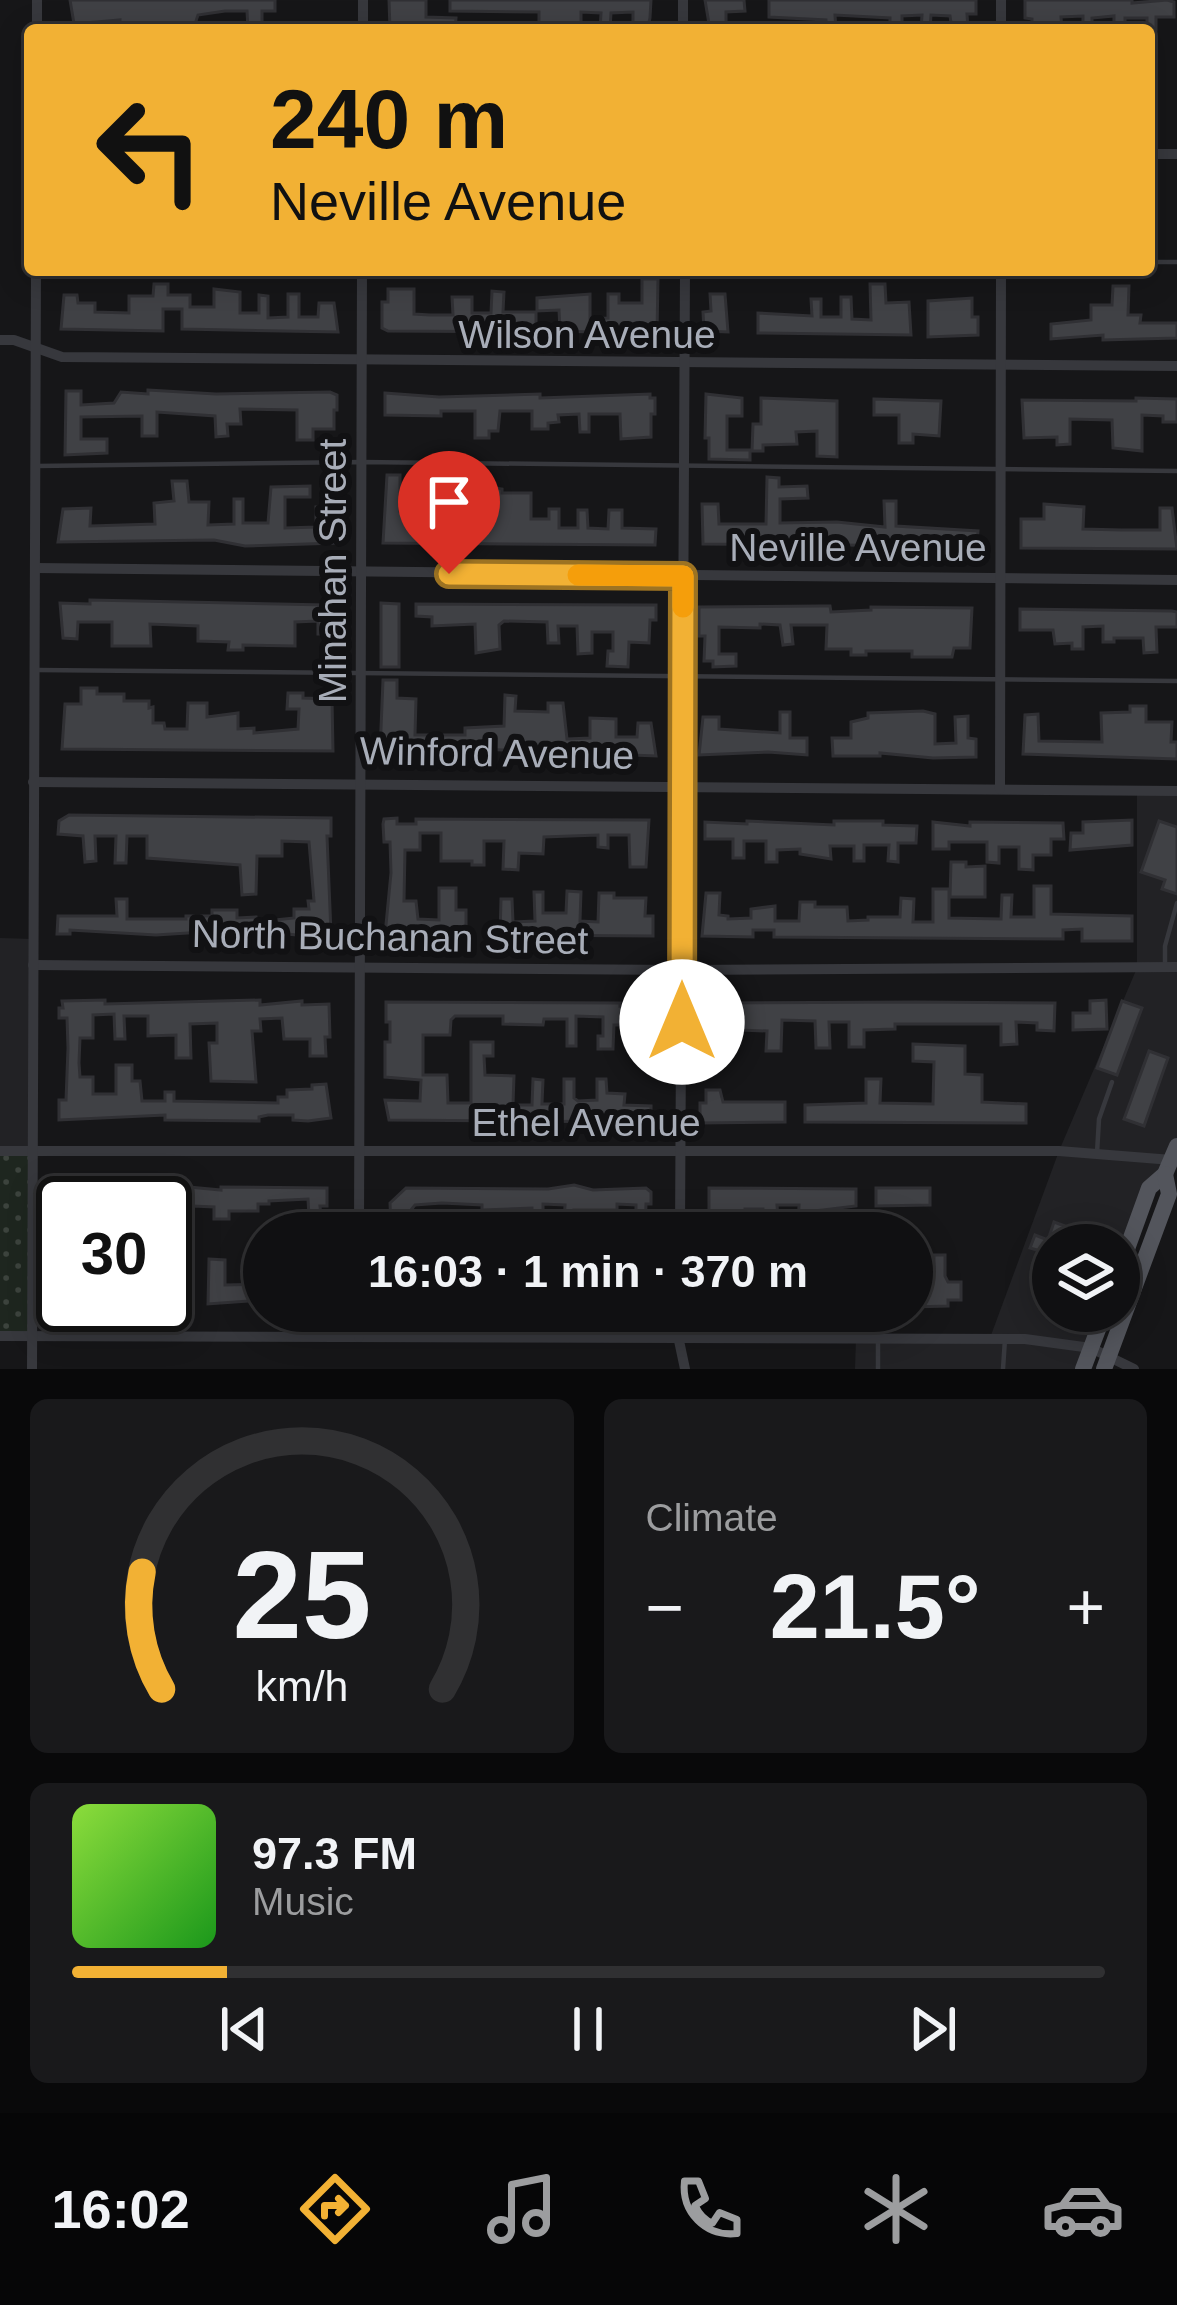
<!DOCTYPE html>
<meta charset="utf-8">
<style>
body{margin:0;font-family:Arial,sans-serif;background:#19191b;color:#f1f3f6;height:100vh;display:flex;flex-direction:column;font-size:45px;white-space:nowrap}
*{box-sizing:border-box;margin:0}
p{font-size:39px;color:#9c9d9f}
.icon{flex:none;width:66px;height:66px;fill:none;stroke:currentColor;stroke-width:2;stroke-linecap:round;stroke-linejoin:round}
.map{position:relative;height:1369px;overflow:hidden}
.details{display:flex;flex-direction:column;gap:30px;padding:30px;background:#09090a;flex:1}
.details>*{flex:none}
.guide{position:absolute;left:24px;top:24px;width:1131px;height:252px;border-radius:12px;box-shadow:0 6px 30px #0003,0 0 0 3px #303032;background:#f2b134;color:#111;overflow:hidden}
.fabs{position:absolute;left:1032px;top:1224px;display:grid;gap:24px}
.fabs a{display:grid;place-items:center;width:108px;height:108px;border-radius:50%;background:#101012;box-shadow:0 6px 30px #0003,0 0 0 3px #303032;font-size:60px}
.speed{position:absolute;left:36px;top:1176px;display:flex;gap:24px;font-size:60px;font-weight:700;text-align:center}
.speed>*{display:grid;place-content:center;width:156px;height:156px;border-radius:50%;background:#101012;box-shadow:0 6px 30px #0003,0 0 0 3px #303032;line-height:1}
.speed .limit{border:6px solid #111;border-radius:18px;background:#fff;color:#111}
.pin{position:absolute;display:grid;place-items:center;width:102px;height:102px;color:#fff;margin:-123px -51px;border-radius:50% 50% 50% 0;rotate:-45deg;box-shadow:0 0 12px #0007}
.pin .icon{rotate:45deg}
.me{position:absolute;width:132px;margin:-66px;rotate:0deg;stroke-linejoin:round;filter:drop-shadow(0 0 9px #0008)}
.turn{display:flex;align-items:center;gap:42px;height:252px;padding:0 48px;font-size:54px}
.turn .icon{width:156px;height:156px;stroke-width:2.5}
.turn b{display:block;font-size:84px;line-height:102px}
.big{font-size:90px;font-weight:800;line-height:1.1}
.details .widget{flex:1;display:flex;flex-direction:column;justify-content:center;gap:18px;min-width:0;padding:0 42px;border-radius:18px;background:#19191b}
.details .dial{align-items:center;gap:0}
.dial svg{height:312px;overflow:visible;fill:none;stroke:#303032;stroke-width:7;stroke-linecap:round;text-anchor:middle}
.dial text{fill:#f1f3f6;stroke:none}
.song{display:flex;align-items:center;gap:36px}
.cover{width:144px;height:144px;border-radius:18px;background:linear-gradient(135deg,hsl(90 70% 55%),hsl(120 70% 35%))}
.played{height:12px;border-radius:6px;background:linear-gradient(90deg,#f2b134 15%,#303032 15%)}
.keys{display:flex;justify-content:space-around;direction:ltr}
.heat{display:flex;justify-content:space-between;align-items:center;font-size:66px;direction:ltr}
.details .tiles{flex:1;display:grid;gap:30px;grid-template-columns:1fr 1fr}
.widget:last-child{grid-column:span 2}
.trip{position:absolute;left:243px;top:1212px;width:690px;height:120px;border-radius:60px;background:#101012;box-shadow:0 6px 30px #0003,0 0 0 3px #303032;font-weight:800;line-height:120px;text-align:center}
.tab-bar{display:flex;height:192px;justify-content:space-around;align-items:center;background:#060607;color:#9c9d9f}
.tab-bar .icon{width:84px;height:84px}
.tab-bar .selected{color:#f2b134}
.tab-bar b{font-size:54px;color:#f1f3f6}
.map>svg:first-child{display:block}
.built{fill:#222225}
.grass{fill:url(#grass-dots)}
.building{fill:#404145;stroke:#303034;stroke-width:3}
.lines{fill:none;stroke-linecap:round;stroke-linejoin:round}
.lane{stroke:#37383d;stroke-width:4.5}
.street{stroke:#37383d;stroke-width:10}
.primary{stroke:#53555c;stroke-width:16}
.route-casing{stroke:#9d7322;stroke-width:30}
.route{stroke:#f2b134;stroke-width:21}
.slow{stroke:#f59e0b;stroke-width:21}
.labels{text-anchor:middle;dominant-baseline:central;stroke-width:12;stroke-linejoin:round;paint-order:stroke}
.street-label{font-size:39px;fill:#a8adb8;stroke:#111113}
</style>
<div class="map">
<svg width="1177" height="1369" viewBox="0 0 1177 1369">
<defs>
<pattern id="grass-dots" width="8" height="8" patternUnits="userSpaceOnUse" patternTransform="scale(3)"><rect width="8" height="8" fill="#1e261f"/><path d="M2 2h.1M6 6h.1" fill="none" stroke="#3c433d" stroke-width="1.8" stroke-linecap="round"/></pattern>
</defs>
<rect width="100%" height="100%" fill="#161618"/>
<g class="built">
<polygon points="1137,790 1177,791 1177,1146 1149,1188 1119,1271 1119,1245 1053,1245 1053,1311 1105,1311 1083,1369 855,1369 856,1338 990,1338 1059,1151 1137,968"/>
<polygon points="0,938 33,939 32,1151 0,1151"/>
</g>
<rect class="grass" x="0" y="1151" width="32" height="185"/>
<g class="building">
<polygon points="70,0 275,0 275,11 262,11 262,30 248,30 247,11 225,11 198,15 193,30 120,28 120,20 74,24"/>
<polygon points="389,0 426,0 426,17 456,18 455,30 390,30"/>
<polygon points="450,0 651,0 650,18 647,30 633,30 633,12 611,13 610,30 600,30 601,13 581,12 581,30 539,30 539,12 450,11"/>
<polygon points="705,0 744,0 745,11 726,12 726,30 710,30"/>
<polygon points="769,0 976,0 976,14 967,14 968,29 952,30 950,16 931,15 930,30 921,30 922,15 902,16 902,30 890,30 890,18 835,15 836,30 827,30 826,20 769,17"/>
<polygon points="1025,0 1132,0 1132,3 1167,0 1174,2 1174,17 1156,17 1156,30 1147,30 1147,18 1125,18 1125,30 1114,30 1114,16 1092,18 1092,30 1083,30 1083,16 1061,17 1062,30 1032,30 1032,19 1025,18"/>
<polygon points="642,279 658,279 657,334 560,331 559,310 537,311 537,298 590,294 590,319 608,318 608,294 619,294 619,303 642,303"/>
<polygon points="154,284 168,284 168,295 190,295 190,307 214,307 214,289 240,292 240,313 259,313 259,295 268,296 268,318 288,317 288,294 299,294 299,317 318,317 319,303 334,303 338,332 182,329 182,309 163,309 163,331 61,329 64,295 77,295 78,303 95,303 95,312 129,313 129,296 153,296"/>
<polygon points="870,284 885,284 886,303 909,302 911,335 758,333 758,313 812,316 811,299 821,299 821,317 841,317 841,297 851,297 852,319 871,320"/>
<polygon points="1113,286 1129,286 1128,315 1141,315 1140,323 1177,323 1177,338 1103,340 1103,335 1051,339 1051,324 1091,320 1091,305 1112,305"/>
<polygon points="388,289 414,289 414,314 430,315 453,315 452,297 472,297 472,313 491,313 492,291 504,292 503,312 536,312 536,332 388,331 382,328 382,302 388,302"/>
<polygon points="710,294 725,294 728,332 704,331 703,312 711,311"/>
<polygon points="972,298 972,317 978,317 978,335 928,337 928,301"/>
<polygon points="148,390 216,394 330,392 337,395 337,410 334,410 334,429 313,429 313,440 297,440 297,410 240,409 241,424 227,424 228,436 216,437 215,416 157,412 157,436 142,436 142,416 81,417 81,439 107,439 107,453 65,455 66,391 81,391 81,405 114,403 121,392 148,394"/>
<polygon points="385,393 439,397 540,394 540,398 650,394 650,398 655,398 655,414 651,414 651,437 621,439 620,414 589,414 589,432 580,432 579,414 558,415 559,422 548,423 548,429 532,429 532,411 500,411 498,431 489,431 489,438 475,438 475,411 441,411 441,416 385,415"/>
<polygon points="706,394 742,398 742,416 727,416 727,450 750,450 750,460 709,459 709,438 705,438"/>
<polygon points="761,398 837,401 837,457 817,456 817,431 796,432 797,444 763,445 763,451 752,451 753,424 761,424"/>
<polygon points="1136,398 1177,399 1177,422 1163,422 1163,416 1142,415 1142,451 1113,448 1112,420 1070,419 1070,444 1057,445 1057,437 1024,438 1022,400 1136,401"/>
<polygon points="874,399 941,401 939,436 913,434 913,443 899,443 899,415 874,415"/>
<polygon points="387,475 400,475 400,511 412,511 412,527 469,530 470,503 432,501 432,486 474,485 502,489 502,493 531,493 531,519 549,519 549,509 559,509 559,528 578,528 578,510 587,510 588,528 608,529 609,510 622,510 622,528 656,529 655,545 383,543"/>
<polygon points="767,477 779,478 779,487 807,486 808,498 780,499 780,523 837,522 885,527 884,501 896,501 896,526 978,531 977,546 703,544 702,504 718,504 719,524 766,524"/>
<polygon points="172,481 187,481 189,502 209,502 208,525 234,524 234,499 243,499 243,523 268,523 271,487 310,486 310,497 285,497 285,528 316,527 316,507 332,507 336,543 245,546 214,540 58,542 63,509 91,508 90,526 155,524 154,503 174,501"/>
<polygon points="1044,504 1084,507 1083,529 1122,530 1160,530 1160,508 1172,508 1177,549 1021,548 1021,519 1044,519"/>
<polygon points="90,600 327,605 336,607 337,621 331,621 331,634 318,634 318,621 295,622 295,646 243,645 243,650 228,650 229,642 198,641 198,626 150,624 151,646 112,646 112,622 78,622 77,639 63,638 60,603 90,604"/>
<polygon points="381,603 399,604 399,667 381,667"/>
<polygon points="416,604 656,605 656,620 650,620 649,643 629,642 628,667 607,666 608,651 613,651 613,632 592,632 592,653 578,654 577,626 558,626 559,643 548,643 547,622 504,621 499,625 500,649 476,653 475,624 432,626 432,617 416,616"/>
<polygon points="819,606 830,606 831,612 871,610 871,607 972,608 970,648 954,648 952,657 912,657 912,651 866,651 866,655 851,655 851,649 826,649 827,625 791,625 793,644 783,645 780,625 760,624 760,628 719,627 719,654 736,654 736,666 713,667 713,661 704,661 705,636 699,636 699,607"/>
<polygon points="1020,609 1172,611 1177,612 1177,627 1156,627 1157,652 1144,653 1143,638 1114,638 1114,642 1103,642 1103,626 1083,627 1083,649 1072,649 1072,643 1055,644 1053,630 1020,630"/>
<polygon points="383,680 397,680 397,698 416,699 415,735 465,735 465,728 504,726 505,695 516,696 515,711 548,712 548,703 563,703 567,739 590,738 590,718 616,719 616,737 637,737 638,723 651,723 656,756 476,749 380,752"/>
<polygon points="81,688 97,688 97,694 124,694 124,701 149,701 149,708 153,707 153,723 164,723 165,729 187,729 188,703 207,703 207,717 238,713 238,729 254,728 254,733 298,729 299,709 287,709 288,693 303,693 303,698 332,699 333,751 62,749 65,704 81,704"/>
<polygon points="1130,706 1146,706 1146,722 1172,722 1171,742 1177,742 1177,759 1023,754 1025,715 1038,714 1039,741 1102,742 1101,713 1130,712"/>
<polygon points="923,711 935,714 935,744 956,743 955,717 968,716 968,738 976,739 976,757 933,758 880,753 880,756 833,756 832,738 851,738 851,722 868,718 868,713"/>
<polygon points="780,712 790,712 790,738 807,738 807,755 768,752 699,755 703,717 719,717 719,729 780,733"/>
<polygon points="69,815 331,818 331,836 327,836 331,933 311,936 273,933 274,920 294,918 294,909 309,909 308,901 314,901 309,842 282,841 282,856 257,856 256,894 242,895 240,865 147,858 147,836 127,836 126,863 115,863 116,836 95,836 96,861 85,862 83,836 58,834 59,821"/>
<polygon points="397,818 397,824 416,824 416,819 649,820 646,867 630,867 629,835 608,835 608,848 598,847 598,835 544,837 543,854 519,853 518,870 503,869 504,841 484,841 484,865 472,865 472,861 441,861 441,833 420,833 420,850 405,850 404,901 416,901 418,919 439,920 439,888 456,888 456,910 466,910 466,933 385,935 391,873 390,842 384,842 383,824 384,819"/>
<polygon points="1132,820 1132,845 1070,850 1071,833 1083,833 1083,822"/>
<polygon points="747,821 834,825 834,821 883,821 883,825 917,826 916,843 898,843 898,862 888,861 889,845 864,845 864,861 854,861 854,846 830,846 831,859 800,854 800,849 777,850 777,862 766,862 766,841 744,841 744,858 733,858 733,839 705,839 705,822 747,824"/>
<polygon points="1159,821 1177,827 1177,894 1162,889 1165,880 1141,872"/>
<polygon points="933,822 970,826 970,822 1063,823 1064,839 1051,839 1051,855 1033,855 1033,870 1019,869 1019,847 999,847 999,863 987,862 987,842 949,842 949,849 933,849"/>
<polygon points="951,862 966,862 966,867 985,866 985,897 950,897"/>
<polygon points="1034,886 1051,886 1051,914 1132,916 1132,941 1082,941 1082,929 1063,930 1063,939 774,937 774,930 753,930 753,937 702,936 706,893 720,893 719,915 728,916 728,919 751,918 751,909 775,906 775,921 799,921 800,902 815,902 815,907 847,907 848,921 868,920 868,917 900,917 901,898 914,899 913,922 933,922 933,889 949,889 949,918 1001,919 1002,895 1012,895 1011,917 1034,917"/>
<polygon points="567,891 581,892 580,921 598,922 599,893 614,893 614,898 646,898 645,916 653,916 653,936 500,935 501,899 512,899 513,922 535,921 534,892 543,892 543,913 566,913"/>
<polygon points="116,899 127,899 127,919 186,919 186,916 212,916 212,910 237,910 237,918 256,917 257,935 219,935 219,931 156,935 70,930 70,934 57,934 58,916 117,916"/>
<polygon points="105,1000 105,1004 260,1000 260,1005 302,1001 302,1005 329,1004 330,1037 325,1037 326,1056 310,1056 310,1039 284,1039 282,1018 260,1019 261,1031 252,1031 256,1082 211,1081 209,1043 217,1043 217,1023 190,1024 191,1058 176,1058 176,1035 148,1036 148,1016 124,1016 125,1039 115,1039 114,1014 93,1015 93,1038 80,1038 79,1063 80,1077 93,1077 93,1094 116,1094 116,1065 132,1065 132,1081 140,1081 142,1101 165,1101 165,1092 174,1092 174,1101 278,1103 278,1097 287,1097 287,1090 312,1089 312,1085 326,1084 331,1118 308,1121 293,1120 293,1115 268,1115 259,1117 259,1121 165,1120 165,1115 59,1120 59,1100 66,1100 68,1048 67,1018 59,1018 59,1008 63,1008 62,1001"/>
<polygon points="1106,1000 1107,1029 1073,1030 1073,1013 1090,1013 1090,1001"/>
<polygon points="1122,1001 1142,1008 1117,1075 1097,1068"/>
<polygon points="386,1002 620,1003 620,1006 652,1003 653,1022 647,1022 648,1036 634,1037 634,1025 614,1025 613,1049 598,1049 598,1036 603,1036 603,1017 576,1016 576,1046 567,1046 567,1019 544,1019 543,1025 503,1024 503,1016 455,1016 451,1020 450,1035 423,1035 423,1075 447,1075 448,1103 471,1103 471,1042 493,1042 493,1056 484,1056 485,1075 514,1076 513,1105 532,1105 533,1079 543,1080 542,1104 564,1104 564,1079 574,1079 574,1098 578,1101 597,1100 597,1079 606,1079 607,1093 625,1094 624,1105 651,1106 651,1118 646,1118 646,1122 389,1120 385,1100 420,1101 421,1080 385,1077 385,1042 390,1042 390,1022 386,1022"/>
<polygon points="916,1002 1055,1003 1054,1031 1037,1030 1037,1023 1016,1022 1017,1044 1001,1045 1001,1024 895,1024 895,1029 864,1030 864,1047 849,1047 849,1022 829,1022 830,1048 816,1048 815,1021 782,1020 781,1051 766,1051 767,1031 740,1030 740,1043 728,1043 728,1062 713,1062 714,1043 705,1037 705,1003"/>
<polygon points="913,1044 965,1046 965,1074 982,1075 982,1102 1026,1104 1026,1123 805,1122 805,1105 866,1103 866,1079 881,1079 880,1103 933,1104 934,1062 913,1061"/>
<polygon points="1149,1051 1168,1058 1144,1126 1124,1119"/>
<polygon points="706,1090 720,1090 723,1102 785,1102 785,1122 700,1123 700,1103 706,1103"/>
<polygon points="574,1185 593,1190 646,1188 651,1192 651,1204 646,1204 645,1233 636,1233 636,1205 617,1204 617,1210 574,1210 574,1228 564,1228 565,1205 543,1204 543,1213 532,1212 532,1208 482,1210 482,1205 442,1203 415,1205 407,1215 408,1225 391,1226 390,1203 406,1188 548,1189"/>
<polygon points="59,1186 125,1190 125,1186 163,1187 163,1190 189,1187 221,1190 221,1187 327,1188 327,1206 320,1206 321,1217 309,1217 308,1199 269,1201 269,1204 258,1204 258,1211 229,1211 229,1219 214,1219 214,1207 193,1206 192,1234 178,1233 180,1205 59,1203"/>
<polygon points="709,1188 856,1189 856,1206 814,1211 814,1233 798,1233 799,1205 777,1205 779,1233 765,1233 763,1209 745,1209 745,1233 709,1233"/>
<polygon points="876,1188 930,1188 930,1205 876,1206"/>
<polygon points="1054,1222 1073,1229 1068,1245 1053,1245 1053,1269 1039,1264 1044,1252 1030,1248 1035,1235 1048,1240"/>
<polygon points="177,1251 190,1251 191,1303 165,1304 165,1285 177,1285"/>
<polygon points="934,1255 945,1255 945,1276 948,1282 961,1282 961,1300 948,1300 948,1306 912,1307 912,1288 919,1288 919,1270 934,1270"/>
<polygon points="209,1259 225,1260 225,1285 264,1284 264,1300 208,1304"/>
</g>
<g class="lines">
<g class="lane">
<polyline points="1149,262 1177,262"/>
<polyline points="36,466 362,462 1177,471"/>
<polyline points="37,670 1177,681"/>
<polyline points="1165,968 1165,946 1177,903"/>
<polyline points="1097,1153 1099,1119 1112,1082"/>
<polyline points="878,1369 878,1343"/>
<polyline points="1003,1369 1005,1339"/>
</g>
<g class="street">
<polyline points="683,0 683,30"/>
<polyline points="1001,0 1001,30"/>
<polyline points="37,30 37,0"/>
<polyline points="363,30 363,0"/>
<polyline points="1149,154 1177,154"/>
<polyline points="0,340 14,340 62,357 1177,366"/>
<polyline points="35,568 1177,580"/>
<polyline points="33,782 1177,791"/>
<polyline points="1000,789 1001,270"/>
<polyline points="33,965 682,970 1177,967"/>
<polyline points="0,1151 1059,1151 1172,1160"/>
<polyline points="359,1233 362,270"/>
<polyline points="680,1233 685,270"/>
<polyline points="678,1311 678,1336 685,1369"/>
<polyline points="0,1336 1025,1339 1091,1348 1134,1369"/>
<polyline points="359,1337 359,1311"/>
<polyline points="32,1369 36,270"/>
</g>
<g class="primary">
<polyline points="1119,1271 1149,1188 1165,1174 1177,1146"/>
<polyline points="1083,1369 1105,1311"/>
<polyline points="1104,1369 1169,1194 1165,1174"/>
</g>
</g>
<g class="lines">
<g class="route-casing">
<polyline id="route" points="449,574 683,576 682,1022"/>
</g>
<use href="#route" class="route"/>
<polyline class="slow" points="578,575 683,576 683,607"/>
</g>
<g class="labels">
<g class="street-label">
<text x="587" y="334">Wilson Avenue</text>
<text x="858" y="547">Neville Avenue</text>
<text transform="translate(332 571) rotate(-90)">Minahan Street</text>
<text transform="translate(497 753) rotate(1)">Winford Avenue</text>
<text transform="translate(390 937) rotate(1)">North Buchanan Street</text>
<text x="586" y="1122">Ethel Avenue</text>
</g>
</g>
</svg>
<div class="fabs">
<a><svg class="icon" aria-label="layers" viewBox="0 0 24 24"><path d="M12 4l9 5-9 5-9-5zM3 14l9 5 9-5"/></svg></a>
</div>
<div class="speed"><div class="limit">30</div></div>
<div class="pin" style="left:449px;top:574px;background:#d93025"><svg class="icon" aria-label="arrive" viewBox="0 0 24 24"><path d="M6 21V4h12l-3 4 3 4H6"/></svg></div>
<svg class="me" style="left:682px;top:1022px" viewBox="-20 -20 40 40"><circle r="19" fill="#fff"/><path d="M0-13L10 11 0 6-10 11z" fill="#f2b134"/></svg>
<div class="trip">16:03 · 1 min · 370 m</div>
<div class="guide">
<div class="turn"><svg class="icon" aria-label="left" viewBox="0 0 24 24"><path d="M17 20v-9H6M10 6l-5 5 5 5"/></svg><div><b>240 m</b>Neville Avenue</div></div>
</div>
</div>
<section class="details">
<div class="tiles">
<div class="widget dial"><svg viewBox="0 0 100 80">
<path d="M14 69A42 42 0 1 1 86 69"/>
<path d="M14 69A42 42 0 0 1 9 39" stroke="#f2b134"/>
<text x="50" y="56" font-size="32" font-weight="700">25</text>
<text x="50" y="72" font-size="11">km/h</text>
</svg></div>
<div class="widget"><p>Climate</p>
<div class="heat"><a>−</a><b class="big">21.5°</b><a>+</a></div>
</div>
<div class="widget">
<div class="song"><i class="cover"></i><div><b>97.3 FM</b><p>Music</p></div></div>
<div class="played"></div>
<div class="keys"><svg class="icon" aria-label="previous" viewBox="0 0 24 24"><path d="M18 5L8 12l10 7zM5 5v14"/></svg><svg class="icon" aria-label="pause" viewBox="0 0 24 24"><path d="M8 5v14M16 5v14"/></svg><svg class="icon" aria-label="next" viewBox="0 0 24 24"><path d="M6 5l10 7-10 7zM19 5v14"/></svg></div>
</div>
</div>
</section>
<nav class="tab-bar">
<b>16:02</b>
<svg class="icon selected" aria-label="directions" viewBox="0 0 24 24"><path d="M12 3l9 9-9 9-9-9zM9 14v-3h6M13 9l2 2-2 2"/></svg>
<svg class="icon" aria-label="music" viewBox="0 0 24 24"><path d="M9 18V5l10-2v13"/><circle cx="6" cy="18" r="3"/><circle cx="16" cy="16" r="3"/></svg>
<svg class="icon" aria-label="phone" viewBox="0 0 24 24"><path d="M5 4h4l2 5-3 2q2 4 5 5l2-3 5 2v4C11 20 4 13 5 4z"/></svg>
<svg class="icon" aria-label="climate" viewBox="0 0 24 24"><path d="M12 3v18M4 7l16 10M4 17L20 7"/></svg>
<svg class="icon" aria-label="car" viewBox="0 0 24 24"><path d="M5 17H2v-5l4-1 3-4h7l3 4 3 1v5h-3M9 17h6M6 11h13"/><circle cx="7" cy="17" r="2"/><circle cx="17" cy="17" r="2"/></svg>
</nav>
